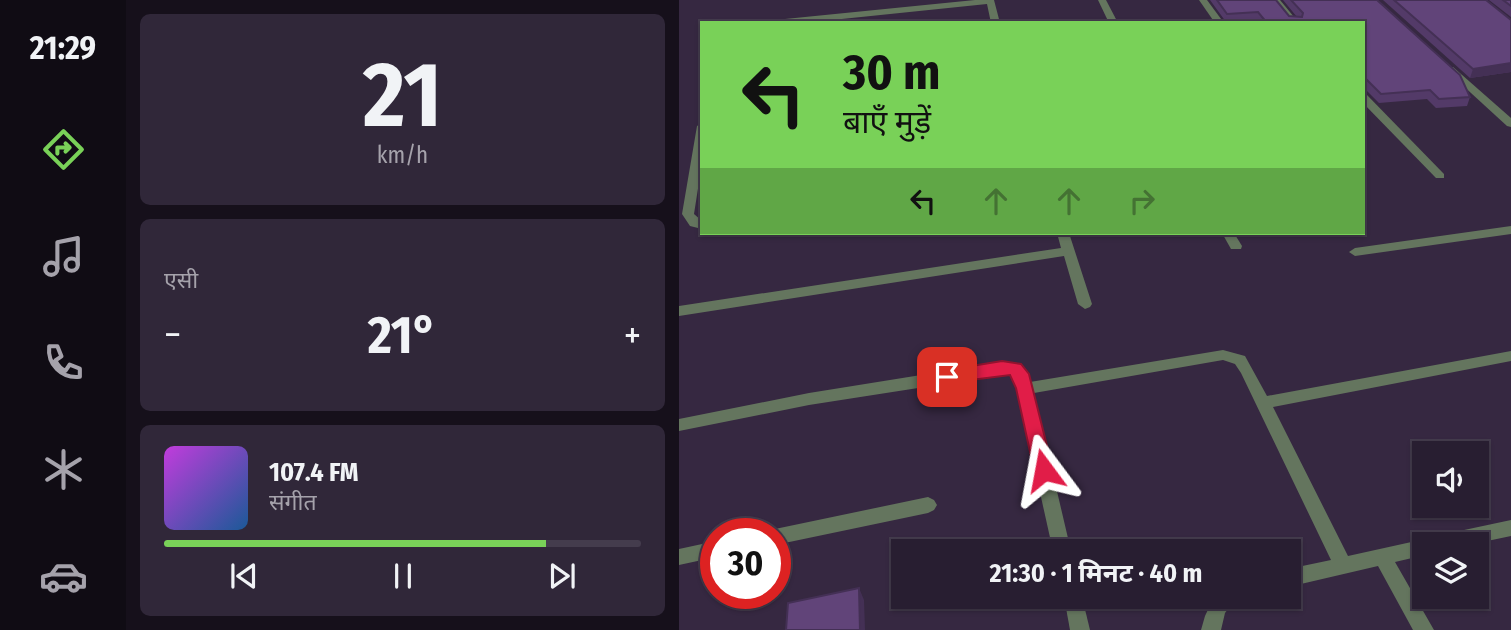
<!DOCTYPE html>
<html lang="hi">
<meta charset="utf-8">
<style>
body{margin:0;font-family:"Fira Sans Condensed","Noto Sans Devanagari",sans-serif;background:#302739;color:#f1f3f6;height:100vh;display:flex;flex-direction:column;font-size:26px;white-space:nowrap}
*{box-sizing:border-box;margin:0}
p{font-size:23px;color:#a5a2ab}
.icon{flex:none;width:38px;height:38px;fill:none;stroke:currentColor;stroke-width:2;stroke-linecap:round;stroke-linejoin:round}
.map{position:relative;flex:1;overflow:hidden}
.sheet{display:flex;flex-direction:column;gap:14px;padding:14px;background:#16101b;width:553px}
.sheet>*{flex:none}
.banner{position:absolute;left:21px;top:21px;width:665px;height:214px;border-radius:0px;box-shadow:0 2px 5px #0004,0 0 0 2px #443c4d;background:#79d158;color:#111;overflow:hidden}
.fabs{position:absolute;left:733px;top:441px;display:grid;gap:14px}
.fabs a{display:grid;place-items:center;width:77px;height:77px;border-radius:0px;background:#281e31;box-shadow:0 2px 5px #0004,0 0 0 2px #443c4d;font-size:35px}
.speed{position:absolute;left:21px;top:518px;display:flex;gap:14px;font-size:35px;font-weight:700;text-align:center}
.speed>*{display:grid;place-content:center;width:91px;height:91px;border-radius:50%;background:#281e31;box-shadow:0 2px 5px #0004,0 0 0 2px #443c4d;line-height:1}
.speed .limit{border:10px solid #d22;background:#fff;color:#111}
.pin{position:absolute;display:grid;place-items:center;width:60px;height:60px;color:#fff;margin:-30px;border-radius:14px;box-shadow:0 4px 10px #0006}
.me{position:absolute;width:77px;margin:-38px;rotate:347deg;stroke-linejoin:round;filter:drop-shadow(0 0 5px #0008)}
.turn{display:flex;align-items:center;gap:24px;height:147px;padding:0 28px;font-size:32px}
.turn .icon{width:91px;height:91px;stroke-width:2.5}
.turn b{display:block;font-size:49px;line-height:60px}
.lanes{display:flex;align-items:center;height:66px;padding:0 28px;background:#0003;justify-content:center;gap:35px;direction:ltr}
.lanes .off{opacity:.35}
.big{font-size:52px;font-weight:700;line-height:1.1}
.sheet .card{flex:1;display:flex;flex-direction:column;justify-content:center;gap:10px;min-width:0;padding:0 24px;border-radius:10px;background:#302739}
.sheet .dial{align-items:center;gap:0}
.dial b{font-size:91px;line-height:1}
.song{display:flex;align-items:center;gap:21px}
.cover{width:84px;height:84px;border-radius:10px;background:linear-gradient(135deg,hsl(290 70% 55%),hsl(210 70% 35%))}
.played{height:7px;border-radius:4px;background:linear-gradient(90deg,#79d158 80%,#443c4d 80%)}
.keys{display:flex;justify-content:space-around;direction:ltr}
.heat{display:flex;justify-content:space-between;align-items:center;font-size:38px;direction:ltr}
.trip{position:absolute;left:212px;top:539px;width:410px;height:70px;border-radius:0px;background:#281e31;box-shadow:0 2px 5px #0004,0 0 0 2px #443c4d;font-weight:700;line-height:70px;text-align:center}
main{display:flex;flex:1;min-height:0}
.tabs{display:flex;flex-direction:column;width:126px;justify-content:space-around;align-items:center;background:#100c14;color:#a5a2ab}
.tabs .icon{width:49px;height:49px}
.tabs .on{color:#79d158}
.tabs b{font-size:32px;color:#f1f3f6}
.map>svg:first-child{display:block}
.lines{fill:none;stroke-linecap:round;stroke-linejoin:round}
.minor{fill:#64755e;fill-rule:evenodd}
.wall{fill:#533a68}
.shaded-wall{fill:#443055}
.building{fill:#614479;stroke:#443055;stroke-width:2}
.route{fill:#e11d48;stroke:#92132f;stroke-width:2}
</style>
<main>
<nav class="tabs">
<b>21:29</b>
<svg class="icon on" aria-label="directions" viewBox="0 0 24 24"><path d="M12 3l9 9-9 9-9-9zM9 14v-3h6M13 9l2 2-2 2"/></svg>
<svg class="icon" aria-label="music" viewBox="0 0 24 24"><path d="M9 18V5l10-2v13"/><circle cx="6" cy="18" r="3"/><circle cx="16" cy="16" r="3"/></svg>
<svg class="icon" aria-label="phone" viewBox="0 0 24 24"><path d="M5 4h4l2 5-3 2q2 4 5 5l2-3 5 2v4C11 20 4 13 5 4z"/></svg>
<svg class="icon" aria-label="climate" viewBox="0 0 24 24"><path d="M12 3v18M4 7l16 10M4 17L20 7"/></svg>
<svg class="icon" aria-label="car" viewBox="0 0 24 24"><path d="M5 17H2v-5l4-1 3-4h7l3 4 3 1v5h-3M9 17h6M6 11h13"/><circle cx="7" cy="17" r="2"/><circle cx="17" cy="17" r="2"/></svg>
</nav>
<section class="sheet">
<div class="card dial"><b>21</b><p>km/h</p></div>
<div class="card"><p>एसी</p>
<div class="heat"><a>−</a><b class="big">21°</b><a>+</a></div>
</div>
<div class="card">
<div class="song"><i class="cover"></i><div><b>107.4 FM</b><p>संगीत</p></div></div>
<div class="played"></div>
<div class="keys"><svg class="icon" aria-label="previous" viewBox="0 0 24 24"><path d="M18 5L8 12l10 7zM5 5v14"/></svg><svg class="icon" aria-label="pause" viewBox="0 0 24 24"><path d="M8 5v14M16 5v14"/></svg><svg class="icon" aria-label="next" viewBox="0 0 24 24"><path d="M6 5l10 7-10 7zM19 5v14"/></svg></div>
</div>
</section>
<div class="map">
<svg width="832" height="630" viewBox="0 0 832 630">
<rect width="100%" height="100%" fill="#362841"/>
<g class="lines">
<g class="minor">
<polygon points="296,0 315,0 321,23 312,23 308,4 124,23 92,23 96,20"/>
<polygon points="419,0 427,0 439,23 430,23"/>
<polygon points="520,0 528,0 545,23 536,23"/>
<polygon points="592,0 601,0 620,23 611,23"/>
<polygon points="768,67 774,67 832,118 832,127 828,126 768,71"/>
<polygon points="684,94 688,95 765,174 765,178 757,178 684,103"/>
<polygon points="23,123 23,163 15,214 23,221 23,229 11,226 3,214 18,126"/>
<polygon points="832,226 832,234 676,256 670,252 676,248"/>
<polygon points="378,233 390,233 413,304 411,307 406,309 399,304 385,256 0,316 0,306 382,248"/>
<polygon points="543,233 555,233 563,246 562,249 552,249"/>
<polygon points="544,350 566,356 588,396 832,351 832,361 594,407 669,556 746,539 750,540 757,536 832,520 832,536 794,544 746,544 746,555 716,562 755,630 734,630 699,566 609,587 609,569 652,560 562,373 556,364 544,360 355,393 392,551 374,551 338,389 335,379 329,374 130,405 0,431 0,419 130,393 323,362 341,367 351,382"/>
<polygon points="249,497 255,500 258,505 255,510 249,513 96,545 96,534 89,534 96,529"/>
<polygon points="37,541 37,557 0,565 0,549"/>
<polygon points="385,597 403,597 411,630 391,630"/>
<polygon points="535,597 558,597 546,613 542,630 522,630 526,616"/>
</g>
</g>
<g class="wall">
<polygon points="531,0 597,0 610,16 618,17 604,0 698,0 791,97 788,106 757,108 748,99 700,103 684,87 684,23 580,23 578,20 547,22"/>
<polygon points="704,0 807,0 832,20 832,72 791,78"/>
<polygon points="810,0 832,0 832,17"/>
</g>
<g class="shaded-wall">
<polygon points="832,63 832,72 791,78 794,69"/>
<polygon points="180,588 185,600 186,630 181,630"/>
</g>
<g class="building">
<polygon points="538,0 597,0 610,16 623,17 624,13 612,0 698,0 781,75 791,97 760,99 751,90 702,94 684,76 684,23 588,23 579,12 548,14"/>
<polygon points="715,0 807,0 832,20 832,63 794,69"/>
<polygon points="824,0 832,0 832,6"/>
<polygon points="180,588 181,630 107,630 109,603"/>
</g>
<polygon class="route" points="323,361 342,364 350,374 374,470 371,476 365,478 358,476 355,470 337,388 331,375 268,383 262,381 260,377 262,372 268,370"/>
</svg>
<div class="fabs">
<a><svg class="icon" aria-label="sound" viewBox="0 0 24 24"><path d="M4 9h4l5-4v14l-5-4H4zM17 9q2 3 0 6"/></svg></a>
<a><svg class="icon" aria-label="layers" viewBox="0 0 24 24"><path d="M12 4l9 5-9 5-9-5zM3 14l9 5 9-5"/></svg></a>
</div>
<div class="speed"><div class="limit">30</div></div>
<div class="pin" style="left:268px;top:377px;background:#d93025"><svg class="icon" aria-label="arrive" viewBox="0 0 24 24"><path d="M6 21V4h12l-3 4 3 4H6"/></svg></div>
<svg class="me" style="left:365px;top:470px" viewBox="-20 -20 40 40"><path d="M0-17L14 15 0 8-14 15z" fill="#e11d48" stroke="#fff" stroke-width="4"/></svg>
<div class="trip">21:30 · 1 मिनट · 40 m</div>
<div class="banner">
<div class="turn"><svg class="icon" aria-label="left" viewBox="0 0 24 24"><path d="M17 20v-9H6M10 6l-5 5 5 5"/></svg><div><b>30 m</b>बाएँ मुड़ें</div></div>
<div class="lanes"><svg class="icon" aria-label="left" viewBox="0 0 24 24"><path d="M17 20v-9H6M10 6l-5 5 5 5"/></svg><svg class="icon off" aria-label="ahead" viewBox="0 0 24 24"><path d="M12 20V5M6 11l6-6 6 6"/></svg><svg class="icon off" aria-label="ahead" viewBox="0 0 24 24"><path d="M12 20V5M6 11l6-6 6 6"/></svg><svg class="icon off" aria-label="right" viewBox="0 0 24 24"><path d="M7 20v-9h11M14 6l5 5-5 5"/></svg></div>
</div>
</div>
</main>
